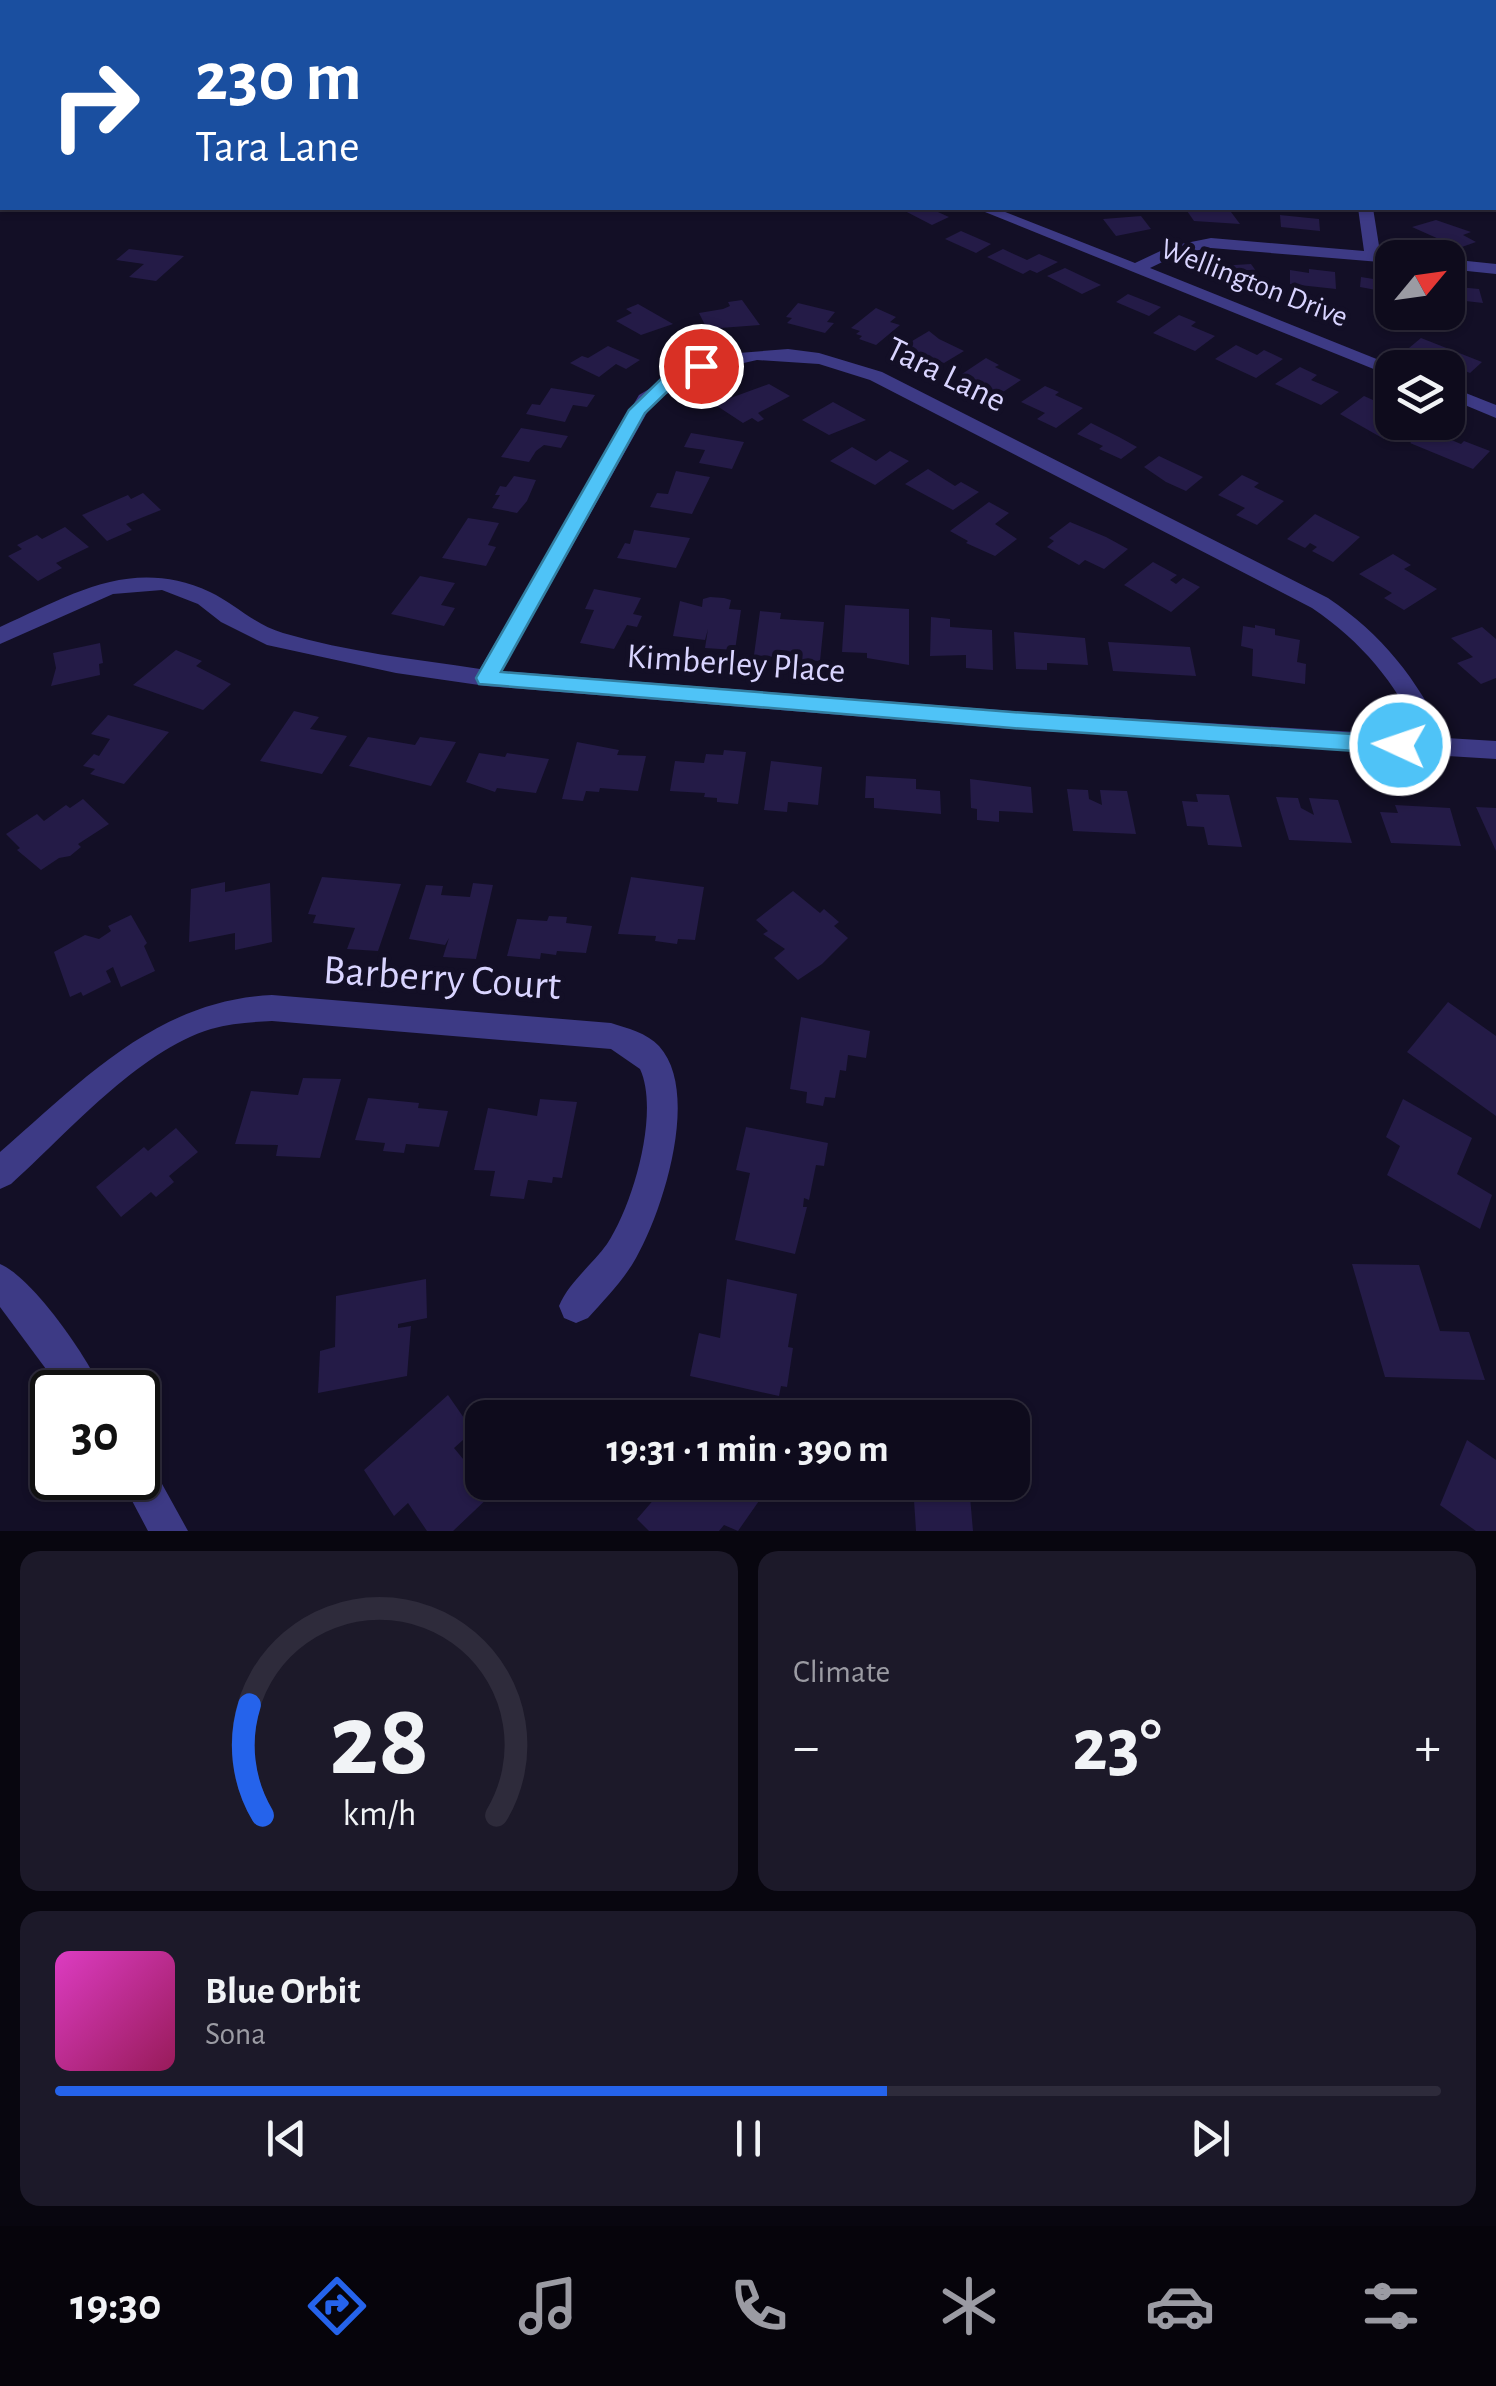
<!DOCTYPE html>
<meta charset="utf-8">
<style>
body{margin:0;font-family:"Alegreya Sans",sans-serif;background:#1c1929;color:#f1f3f6;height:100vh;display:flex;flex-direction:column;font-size:38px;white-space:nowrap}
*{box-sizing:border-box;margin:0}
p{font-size:32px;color:#9b9ba3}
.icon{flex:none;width:55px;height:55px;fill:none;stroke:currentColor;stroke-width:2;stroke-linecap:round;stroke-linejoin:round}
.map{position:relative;height:1531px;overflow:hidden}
.details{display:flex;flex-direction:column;gap:20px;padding:20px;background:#08060f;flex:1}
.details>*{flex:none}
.guide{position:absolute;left:0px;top:0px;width:1498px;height:210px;box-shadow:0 2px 8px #0004,0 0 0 2px #2e2b3b;background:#1a4fa0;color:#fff;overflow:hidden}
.needle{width:65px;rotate:61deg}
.controls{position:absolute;left:1375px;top:240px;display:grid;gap:20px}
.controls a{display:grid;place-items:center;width:90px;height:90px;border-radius:20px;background:#0e0b1c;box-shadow:0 2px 8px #0004,0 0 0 2px #2e2b3b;font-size:50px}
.speed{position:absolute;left:30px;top:1370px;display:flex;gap:20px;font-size:50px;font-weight:700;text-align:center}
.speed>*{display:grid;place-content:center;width:130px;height:130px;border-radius:50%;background:#0e0b1c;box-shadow:0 2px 8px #0004,0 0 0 2px #2e2b3b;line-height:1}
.speed .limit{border:5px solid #111;border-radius:15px;background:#fff;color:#111}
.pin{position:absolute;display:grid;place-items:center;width:85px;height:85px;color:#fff;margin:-42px;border:5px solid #fff;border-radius:50%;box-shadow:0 2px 10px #0007}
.me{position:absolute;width:110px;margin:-55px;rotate:273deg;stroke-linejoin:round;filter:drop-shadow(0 0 8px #0008)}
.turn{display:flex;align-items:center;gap:35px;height:210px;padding:0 30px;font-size:45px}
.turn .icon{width:130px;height:130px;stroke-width:2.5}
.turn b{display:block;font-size:70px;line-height:85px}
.big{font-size:75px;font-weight:700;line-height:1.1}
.details .card{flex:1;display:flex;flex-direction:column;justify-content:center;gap:15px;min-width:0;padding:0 35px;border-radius:20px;background:#1c1929}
.details .dial{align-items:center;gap:0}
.dial svg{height:260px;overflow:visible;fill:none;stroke:#2e2b3b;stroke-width:7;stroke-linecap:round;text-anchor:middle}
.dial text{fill:#f1f3f6;stroke:none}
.song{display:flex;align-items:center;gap:30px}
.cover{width:120px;height:120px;border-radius:15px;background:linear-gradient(135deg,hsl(310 70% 55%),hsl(330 70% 35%))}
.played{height:10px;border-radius:5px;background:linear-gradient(90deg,#2563eb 60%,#2e2b3b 60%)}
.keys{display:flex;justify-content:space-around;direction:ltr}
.heat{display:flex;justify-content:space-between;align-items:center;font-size:55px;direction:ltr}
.details .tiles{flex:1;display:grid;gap:20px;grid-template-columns:1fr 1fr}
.card:last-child{grid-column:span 2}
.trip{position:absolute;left:465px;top:1400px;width:565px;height:100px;border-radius:20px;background:#0e0b1c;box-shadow:0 2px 8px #0004,0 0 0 2px #2e2b3b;font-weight:700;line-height:100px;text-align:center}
.tab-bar{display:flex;height:160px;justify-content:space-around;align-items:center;background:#06040b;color:#9b9ba3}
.tab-bar .icon{width:70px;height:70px}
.tab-bar .current{color:#2563eb}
.tab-bar b{font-size:45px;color:#f1f3f6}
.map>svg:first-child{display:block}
.building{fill:#241b47}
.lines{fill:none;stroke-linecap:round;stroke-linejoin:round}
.minor{fill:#3d3a85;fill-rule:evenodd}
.route{fill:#4fc3f7;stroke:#337fa1;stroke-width:2.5}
.labels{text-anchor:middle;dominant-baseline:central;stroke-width:10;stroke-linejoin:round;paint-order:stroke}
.far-street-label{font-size:30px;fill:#d9d4ff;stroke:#130f26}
.street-label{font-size:35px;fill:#d9d4ff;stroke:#130f26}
.near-street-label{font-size:42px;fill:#d9d4ff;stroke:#130f26}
</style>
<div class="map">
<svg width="1496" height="1531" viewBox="0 0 1496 1531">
<rect width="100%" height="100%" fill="#130f26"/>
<g class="building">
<polygon points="909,208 929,208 949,217 932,225 903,210"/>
<polygon points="1185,208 1228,208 1240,224 1194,221"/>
<polygon points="1280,215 1319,219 1320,231 1281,227"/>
<polygon points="1141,216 1151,229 1116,236 1103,219"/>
<polygon points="1436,220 1471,232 1463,235 1476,242 1459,248 1412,227"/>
<polygon points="961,231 991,244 976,253 945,239"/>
<polygon points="129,249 184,256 156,281 129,277 144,264 116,260"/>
<polygon points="1003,249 1027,260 1039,254 1058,262 1037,273 1030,270 1023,274 987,257"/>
<polygon points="1251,264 1261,278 1228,280 1218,266"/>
<polygon points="1065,268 1101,285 1082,294 1047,276"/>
<polygon points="1309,269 1335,272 1336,289 1290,284 1290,270 1309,273"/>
<polygon points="1361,277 1392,282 1392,293 1360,287"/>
<polygon points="1448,286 1479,289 1483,303 1448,299"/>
<polygon points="1128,294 1161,307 1149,316 1116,302"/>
<polygon points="742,300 760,325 707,329 699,313 723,309 730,306 728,302"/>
<polygon points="798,303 835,312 827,322 834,323 825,333 787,323 792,318 786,317"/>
<polygon points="638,304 673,324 641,335 616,321 632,313 626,309"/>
<polygon points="876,308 896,317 890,322 900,325 876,345 859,339 862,336 856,334 860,331 851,328"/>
<polygon points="1179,315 1196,322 1191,326 1215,336 1195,351 1153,333"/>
<polygon points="929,331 939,339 964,351 944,363 922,355 915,359 897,350"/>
<polygon points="1421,338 1482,362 1470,373 1409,348"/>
<polygon points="1236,345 1257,355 1264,350 1283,359 1256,378 1215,359"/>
<polygon points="608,346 640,360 626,369 616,364 599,377 570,363 582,356 588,358"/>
<polygon points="986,358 999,365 995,367 1021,380 994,398 976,390 985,384 962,374"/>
<polygon points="1300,367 1317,375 1311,380 1339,392 1321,405 1275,384"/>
<polygon points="769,384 790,396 758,413 764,419 758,422 752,418 743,423 714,404"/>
<polygon points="1045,386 1059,392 1055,395 1083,408 1056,428 1037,419 1045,413 1021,402"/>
<polygon points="551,388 595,395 587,407 573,405 565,422 526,414 532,404 540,405"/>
<polygon points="1364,396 1382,404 1375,409 1392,417 1392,422 1405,422 1384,439 1340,414"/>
<polygon points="833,402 866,420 829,435 802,420"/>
<polygon points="1091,423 1119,437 1137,447 1121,459 1099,449 1103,446 1077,434"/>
<polygon points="521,428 568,436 561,448 544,445 536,451 529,462 501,457"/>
<polygon points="1425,429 1461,444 1464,441 1490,451 1473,469 1410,443"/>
<polygon points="691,433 744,442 732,469 699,463 705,450 684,447"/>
<polygon points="852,447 876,461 890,451 909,461 875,485 830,461"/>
<polygon points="1159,456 1203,477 1186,491 1166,482 1144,467"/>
<polygon points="928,469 955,486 961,482 979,492 953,510 905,484"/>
<polygon points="676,471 710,477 692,514 650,507 657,493 668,494"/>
<polygon points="1242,475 1259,483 1254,487 1284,501 1257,525 1236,515 1245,508 1218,495"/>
<polygon points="514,476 536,480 527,501 517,513 492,508 500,495 495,495 500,486 506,487"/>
<polygon points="143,493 161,510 126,524 132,530 107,541 82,515 128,495 131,499"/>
<polygon points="989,502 1009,513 995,524 1017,539 995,556 966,543 968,541 950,531"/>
<polygon points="1315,514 1360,537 1333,562 1312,551 1317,547 1310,543 1305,548 1287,539"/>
<polygon points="468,518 499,523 488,545 496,547 486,566 442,558"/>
<polygon points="1070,522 1106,537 1128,549 1104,569 1085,560 1079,565 1047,547 1054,541 1049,538"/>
<polygon points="65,527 89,547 56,563 62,568 38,581 8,556 22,549 17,545 37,535 42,539"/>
<polygon points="634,530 690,538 676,568 617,558 625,543 630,544"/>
<polygon points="1393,554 1411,565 1404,569 1437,589 1404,610 1384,598 1392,593 1359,574"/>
<polygon points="1153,562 1177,575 1170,580 1176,584 1183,578 1200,587 1171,612 1124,585"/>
<polygon points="420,576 455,583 441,605 455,608 444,626 391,614"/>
<polygon points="594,589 641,598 633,614 642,616 637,627 627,625 614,649 580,643 594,610 585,609"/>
<polygon points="710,597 724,598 731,600 729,609 741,610 735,650 705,648 708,629 705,640 673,636 680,601 702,607 703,599"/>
<polygon points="845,605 909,609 909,665 867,658 867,653 842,652"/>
<polygon points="760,611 781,613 780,619 824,622 820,661 793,659 793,652 776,650 775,657 754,655"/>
<polygon points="931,617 950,619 950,627 992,630 993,670 966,668 966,655 930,656"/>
<polygon points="1255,625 1275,629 1275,635 1300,640 1297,662 1306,664 1305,684 1252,676 1253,649 1241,646 1243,626 1255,628"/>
<polygon points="1482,627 1496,639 1496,678 1481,684 1457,663 1473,657 1451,638"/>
<polygon points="1014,632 1085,638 1088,665 1047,663 1047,670 1016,669"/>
<polygon points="1108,642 1190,647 1196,676 1113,671"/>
<polygon points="100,643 103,663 99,664 100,675 51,686 56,668 53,653"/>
<polygon points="176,650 202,661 196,666 231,684 203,710 133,685"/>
<polygon points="294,711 319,717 310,729 347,736 322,774 260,761"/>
<polygon points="108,715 169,732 124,784 90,774 95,769 83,766 94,754 99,756 110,739 91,734"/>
<polygon points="368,737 415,745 420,737 456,742 431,786 349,766"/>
<polygon points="577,742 619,750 617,755 646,756 638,791 600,788 599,792 586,791 583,801 562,799"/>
<polygon points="724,750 746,752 738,804 717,802 717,798 704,797 705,793 670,791 675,761 704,763 706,754 723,755"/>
<polygon points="479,753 505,757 507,753 549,759 536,793 497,788 495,792 466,782"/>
<polygon points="771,761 822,767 818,805 788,802 787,812 764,810"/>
<polygon points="866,776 916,779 916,789 940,791 941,814 874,808 874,798 865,798"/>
<polygon points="970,779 1031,787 1033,813 999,811 999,822 977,820 977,809 971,808"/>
<polygon points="1067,789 1088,790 1089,799 1102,805 1100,790 1127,791 1136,834 1073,831"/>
<polygon points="1196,794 1229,795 1242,847 1208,845 1204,827 1187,826 1182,801 1198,802"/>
<polygon points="1276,797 1298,798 1301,808 1314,815 1309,798 1338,800 1352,843 1289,840"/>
<polygon points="83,799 109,824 78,844 81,847 70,856 59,858 41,870 17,850 20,848 6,834 37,814 44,821 66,805 70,808"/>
<polygon points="1395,805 1450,808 1461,846 1391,843 1380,812 1398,813"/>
<polygon points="1476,807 1496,808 1496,851"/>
<polygon points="322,877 401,884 378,951 347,949 355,928 313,923 316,915 308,914"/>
<polygon points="631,877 704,887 695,940 678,939 677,944 655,941 656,936 618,934"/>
<polygon points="225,882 225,892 270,883 272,942 235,950 235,933 189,942 191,889"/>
<polygon points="473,883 493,885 476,959 443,957 449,938 445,945 409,939 426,885 443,886 441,895 470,897"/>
<polygon points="793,891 820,913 824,909 839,922 834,926 848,938 822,964 798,980 774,958 785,949 763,934 768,931 756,920"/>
<polygon points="131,915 147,943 144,946 155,971 121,987 113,967 106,971 111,982 83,996 81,992 70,997 54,952 85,935 99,939 111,931 108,926"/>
<polygon points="549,916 567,917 566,923 592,926 586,953 557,951 556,955 541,953 540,959 507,956 517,919 547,921"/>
<polygon points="1448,1002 1496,1036 1496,1116 1407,1052"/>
<polygon points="801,1017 870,1031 866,1058 848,1055 846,1071 840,1070 835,1098 825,1097 823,1106 806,1103 807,1092 790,1089"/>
<polygon points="303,1078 341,1079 320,1158 276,1156 278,1145 235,1144 251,1091 298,1095"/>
<polygon points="368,1098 419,1103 418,1108 448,1111 439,1147 406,1144 404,1153 383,1151 385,1143 355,1140"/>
<polygon points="540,1099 577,1102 562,1178 553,1177 552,1183 528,1180 524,1199 490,1196 495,1171 474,1170 488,1108 537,1116"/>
<polygon points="1403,1099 1472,1138 1457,1174 1492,1195 1480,1229 1387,1175 1400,1146 1386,1137"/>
<polygon points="746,1127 828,1143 824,1166 816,1165 809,1200 804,1198 803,1207 807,1207 795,1254 735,1240 750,1173 736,1170"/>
<polygon points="176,1128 198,1152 169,1176 174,1182 156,1197 151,1192 121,1217 96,1187 144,1147 148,1151"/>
<polygon points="1352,1264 1419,1265 1440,1331 1469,1332 1485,1380 1385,1377"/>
<polygon points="426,1279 427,1318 398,1324 398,1328 411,1326 407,1376 318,1393 320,1351 335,1347 336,1296"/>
<polygon points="727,1279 797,1294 788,1347 793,1348 787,1387 781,1386 779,1396 690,1376 699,1333 720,1338"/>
<polygon points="448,1395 473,1431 454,1448 492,1494 453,1531 427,1531 408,1503 394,1516 364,1470"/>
<polygon points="1467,1440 1496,1460 1496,1531 1476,1531 1440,1505"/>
<polygon points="669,1482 768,1482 770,1485 738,1531 724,1525 719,1531 649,1531 637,1519"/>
<polygon points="913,1484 969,1485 973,1531 916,1531"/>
</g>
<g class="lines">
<g class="minor">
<polygon points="663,0 681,0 683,2 665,2"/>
<polygon points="807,0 819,0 820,2 808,2"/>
<rect x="1495" y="49" width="1" height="8"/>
<polygon points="975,208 995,208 1135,263 1171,246 1211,238 1364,251 1358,208 1373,208 1380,252 1400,258 1392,258 1392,263 1211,248 1181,253 1150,268 1399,368 1392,368 1392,375 1386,374"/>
<polygon points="1448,259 1496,264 1496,274 1448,269"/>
<path d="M788 349 819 353 882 372 1328 598C1383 635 1416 678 1446 738L1496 741V759L1012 729 486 686 396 673 267 645 221 622 198 604 162 590 113 594 0 644V627C72 595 131 556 210 592 235 604 255 625 283 633 347 652 414 659 480 669L639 395 691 364 726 354ZM757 360 819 364 870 380 1312 608C1363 643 1394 681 1421 736L1012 711 502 671 653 402 704 372Z"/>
<polygon points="1448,386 1496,405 1496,418 1448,398"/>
<path d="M272 995 611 1023C627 1028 647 1033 659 1046 701 1092 663 1211 636 1258 623 1281 605 1299 588 1318L576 1323 564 1318 559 1306C569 1282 592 1265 607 1244 633 1205 660 1112 640 1069L611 1049 272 1021C252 1022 231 1023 211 1029 138 1051 67 1134 11 1184L0 1189V1152C82 1081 157 1000 272 995Z"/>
<path d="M0 1264C32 1277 90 1360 102 1392H63L0 1307Z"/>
<polygon points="138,1458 151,1464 188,1531 148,1531 120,1478 138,1478"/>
</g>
</g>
<polygon class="route" points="701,362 709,366 707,370 673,386 645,413 501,672 1012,712 1400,737 1412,745 1400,754 1012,728 479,684 476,678 629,410 661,379"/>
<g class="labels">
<g class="far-street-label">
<text transform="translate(1254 283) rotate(21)">Wellington Drive</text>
</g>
<g class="street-label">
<text transform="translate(946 375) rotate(26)">Tara Lane</text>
<text transform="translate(736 664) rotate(4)">Kimberley Place</text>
</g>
<g class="near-street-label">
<text transform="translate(442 978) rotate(4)">Barberry Court</text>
</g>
</g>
</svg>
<div class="controls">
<a><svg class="needle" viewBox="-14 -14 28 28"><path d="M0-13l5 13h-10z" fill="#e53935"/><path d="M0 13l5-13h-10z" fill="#9b9ba3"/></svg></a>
<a><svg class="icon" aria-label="layers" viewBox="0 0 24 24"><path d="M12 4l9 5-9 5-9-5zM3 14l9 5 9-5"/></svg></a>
</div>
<div class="speed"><div class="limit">30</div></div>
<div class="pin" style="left:701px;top:366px;background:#d93025"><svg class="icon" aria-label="arrive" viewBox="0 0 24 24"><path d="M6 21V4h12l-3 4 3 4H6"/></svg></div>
<svg class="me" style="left:1400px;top:745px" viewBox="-20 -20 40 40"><circle r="17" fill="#4fc3f7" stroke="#fff" stroke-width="3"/><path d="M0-11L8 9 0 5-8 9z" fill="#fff"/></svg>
<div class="trip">19:31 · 1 min · 390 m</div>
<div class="guide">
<div class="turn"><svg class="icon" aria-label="right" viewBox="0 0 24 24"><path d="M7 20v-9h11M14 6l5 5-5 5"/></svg><div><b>230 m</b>Tara Lane</div></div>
</div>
</div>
<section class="details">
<div class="tiles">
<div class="card dial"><svg viewBox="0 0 100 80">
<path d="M14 69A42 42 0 1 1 86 69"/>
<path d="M14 69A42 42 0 0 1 10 35" stroke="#2563eb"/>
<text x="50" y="56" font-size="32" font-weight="700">28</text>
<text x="50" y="72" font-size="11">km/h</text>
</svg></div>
<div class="card"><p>Climate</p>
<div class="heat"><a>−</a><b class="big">23°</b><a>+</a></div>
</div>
<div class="card">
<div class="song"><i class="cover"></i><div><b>Blue Orbit</b><p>Sona</p></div></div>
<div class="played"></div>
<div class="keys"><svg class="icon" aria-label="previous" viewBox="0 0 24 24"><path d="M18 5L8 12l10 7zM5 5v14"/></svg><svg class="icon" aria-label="pause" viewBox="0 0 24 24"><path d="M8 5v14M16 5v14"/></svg><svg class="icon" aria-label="next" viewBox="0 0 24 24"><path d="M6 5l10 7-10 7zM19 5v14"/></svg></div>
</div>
</div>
</section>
<nav class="tab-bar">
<b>19:30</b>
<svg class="icon current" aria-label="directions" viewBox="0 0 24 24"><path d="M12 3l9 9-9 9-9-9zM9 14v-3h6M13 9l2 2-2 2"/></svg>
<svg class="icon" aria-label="music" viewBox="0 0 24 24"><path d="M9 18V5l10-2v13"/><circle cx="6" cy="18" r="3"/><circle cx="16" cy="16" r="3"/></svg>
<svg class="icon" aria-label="phone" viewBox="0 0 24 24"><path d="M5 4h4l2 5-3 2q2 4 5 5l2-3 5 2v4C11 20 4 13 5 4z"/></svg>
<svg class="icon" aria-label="climate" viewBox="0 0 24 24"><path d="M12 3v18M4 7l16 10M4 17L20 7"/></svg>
<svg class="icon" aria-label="car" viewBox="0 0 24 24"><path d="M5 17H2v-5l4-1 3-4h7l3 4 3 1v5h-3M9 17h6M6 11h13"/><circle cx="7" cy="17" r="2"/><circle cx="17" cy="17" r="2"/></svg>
<svg class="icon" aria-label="filters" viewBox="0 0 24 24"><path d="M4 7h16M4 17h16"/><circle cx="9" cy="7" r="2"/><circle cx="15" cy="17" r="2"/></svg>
</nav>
